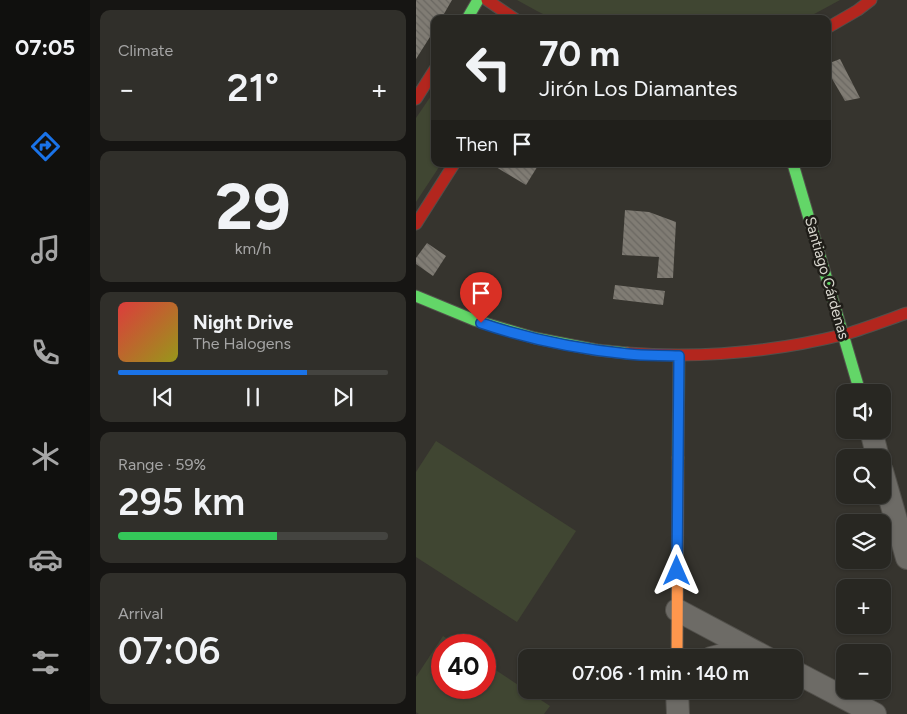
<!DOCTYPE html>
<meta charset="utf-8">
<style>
body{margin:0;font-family:Figtree,sans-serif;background:#302f2a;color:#f1f3f6;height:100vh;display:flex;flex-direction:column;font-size:19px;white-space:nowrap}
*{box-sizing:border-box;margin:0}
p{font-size:16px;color:#a5a5a5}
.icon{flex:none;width:28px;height:28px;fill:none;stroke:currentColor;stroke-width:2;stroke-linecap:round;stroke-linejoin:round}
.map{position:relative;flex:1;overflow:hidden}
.panel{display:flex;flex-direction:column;gap:10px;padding:10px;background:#161513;width:326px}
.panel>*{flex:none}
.hud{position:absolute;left:15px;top:15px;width:400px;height:152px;border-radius:10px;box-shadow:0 1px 4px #0004,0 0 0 1px #444440;background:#282722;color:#f1f3f6;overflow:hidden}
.fabs{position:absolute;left:420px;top:384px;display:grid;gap:10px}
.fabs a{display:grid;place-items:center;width:55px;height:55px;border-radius:10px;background:#282722;box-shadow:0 1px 4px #0004,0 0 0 1px #444440;font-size:25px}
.speed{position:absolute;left:15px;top:634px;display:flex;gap:10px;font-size:25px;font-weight:700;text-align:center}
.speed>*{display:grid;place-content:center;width:65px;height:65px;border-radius:50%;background:#282722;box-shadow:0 1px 4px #0004,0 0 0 1px #444440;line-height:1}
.speed .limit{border:8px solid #d22;background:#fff;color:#111}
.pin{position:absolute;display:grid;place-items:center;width:42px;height:42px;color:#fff;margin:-51px -21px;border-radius:50% 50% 50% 0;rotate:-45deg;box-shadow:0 0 5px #0007}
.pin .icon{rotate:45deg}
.me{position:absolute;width:55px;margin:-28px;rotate:0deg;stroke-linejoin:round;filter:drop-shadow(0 0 4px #0008)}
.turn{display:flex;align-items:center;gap:18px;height:105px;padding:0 25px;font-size:22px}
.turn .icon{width:65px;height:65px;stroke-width:2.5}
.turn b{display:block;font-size:35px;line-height:42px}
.then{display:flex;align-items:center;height:48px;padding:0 25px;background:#0003;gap:10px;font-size:19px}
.big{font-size:38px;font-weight:600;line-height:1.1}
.panel .card{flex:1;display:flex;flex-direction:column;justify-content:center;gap:8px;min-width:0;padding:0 18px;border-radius:10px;background:#302f2a}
.panel .dial{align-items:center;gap:0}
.dial b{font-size:65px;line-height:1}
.song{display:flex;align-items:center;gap:15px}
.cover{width:60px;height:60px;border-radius:8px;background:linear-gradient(135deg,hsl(0 70% 55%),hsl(60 70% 35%))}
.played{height:5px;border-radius:2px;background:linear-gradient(90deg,#1a73e8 70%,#444440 70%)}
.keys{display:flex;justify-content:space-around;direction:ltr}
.heat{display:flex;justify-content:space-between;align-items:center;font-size:28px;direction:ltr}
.charge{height:8px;border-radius:4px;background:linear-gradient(90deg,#34c759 59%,#444440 0)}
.trip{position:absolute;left:102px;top:649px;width:285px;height:50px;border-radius:10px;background:#282722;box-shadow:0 1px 4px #0004,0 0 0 1px #444440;font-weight:600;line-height:50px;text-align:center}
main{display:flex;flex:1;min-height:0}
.tab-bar{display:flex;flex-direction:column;width:90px;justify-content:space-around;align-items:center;background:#10100e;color:#a5a5a5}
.tab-bar .icon{width:35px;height:35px}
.tab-bar .active{color:#1a73e8}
.tab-bar b{font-size:22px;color:#f1f3f6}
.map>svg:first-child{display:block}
.park{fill:#404632}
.building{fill:url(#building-back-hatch)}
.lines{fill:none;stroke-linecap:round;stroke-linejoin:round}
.street-casing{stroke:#52504b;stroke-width:24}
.fast-casing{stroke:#52504b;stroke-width:13}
.slow-casing{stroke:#52504b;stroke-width:13}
.jam-casing{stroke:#52504b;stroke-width:13}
.street{stroke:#6d6b66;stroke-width:22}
.fast{stroke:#63d668;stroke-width:11}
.slow{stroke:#ff974d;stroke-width:11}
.jam{stroke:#b3261e;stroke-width:11}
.route-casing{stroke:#114b97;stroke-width:12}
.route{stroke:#1a73e8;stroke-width:9}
.labels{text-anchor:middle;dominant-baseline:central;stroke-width:5;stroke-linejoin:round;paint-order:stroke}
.street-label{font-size:15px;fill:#d8d6ce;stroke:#1f1d18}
</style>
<main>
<nav class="tab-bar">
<b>07:05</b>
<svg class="icon active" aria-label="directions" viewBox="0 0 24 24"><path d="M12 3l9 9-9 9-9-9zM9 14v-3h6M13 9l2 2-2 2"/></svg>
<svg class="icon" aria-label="music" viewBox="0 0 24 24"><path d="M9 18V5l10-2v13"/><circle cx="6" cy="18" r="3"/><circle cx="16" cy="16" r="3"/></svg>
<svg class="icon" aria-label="phone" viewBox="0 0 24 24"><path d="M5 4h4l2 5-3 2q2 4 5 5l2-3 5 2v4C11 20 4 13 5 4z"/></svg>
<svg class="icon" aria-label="climate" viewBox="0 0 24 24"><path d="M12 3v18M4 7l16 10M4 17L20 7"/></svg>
<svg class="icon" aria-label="car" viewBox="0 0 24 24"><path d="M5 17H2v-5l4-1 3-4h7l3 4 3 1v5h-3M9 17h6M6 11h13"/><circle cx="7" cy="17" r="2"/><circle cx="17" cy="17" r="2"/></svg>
<svg class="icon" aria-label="filters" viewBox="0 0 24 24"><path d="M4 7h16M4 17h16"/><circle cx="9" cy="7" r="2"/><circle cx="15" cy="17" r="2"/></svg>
</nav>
<section class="panel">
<div class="card"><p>Climate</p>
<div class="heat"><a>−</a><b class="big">21°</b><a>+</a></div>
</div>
<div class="card dial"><b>29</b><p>km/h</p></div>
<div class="card">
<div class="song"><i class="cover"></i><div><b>Night Drive</b><p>The Halogens</p></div></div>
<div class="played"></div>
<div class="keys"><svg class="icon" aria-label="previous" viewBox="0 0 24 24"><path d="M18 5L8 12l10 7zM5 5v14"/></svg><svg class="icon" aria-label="pause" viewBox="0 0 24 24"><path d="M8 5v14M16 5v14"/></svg><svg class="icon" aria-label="next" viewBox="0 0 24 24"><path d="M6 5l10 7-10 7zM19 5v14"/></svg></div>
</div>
<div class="card"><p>Range · 59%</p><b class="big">295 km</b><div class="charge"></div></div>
<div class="card"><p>Arrival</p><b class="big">07:06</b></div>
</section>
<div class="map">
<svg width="491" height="714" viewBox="0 0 491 714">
<defs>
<pattern id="building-back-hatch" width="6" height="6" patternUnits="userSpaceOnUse" patternTransform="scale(1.25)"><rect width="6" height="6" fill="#807c74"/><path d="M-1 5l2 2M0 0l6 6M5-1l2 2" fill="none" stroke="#6a6761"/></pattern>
</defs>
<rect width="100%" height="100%" fill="#36342e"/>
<g class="park">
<polygon points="101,0 424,0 389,19 137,19 121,11"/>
<polygon points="19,90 19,164 25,164 0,202 0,118"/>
<polygon points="20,441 160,531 101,622 0,557 0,472"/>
<polygon points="27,636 41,645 26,645 26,688 69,688 69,663 134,706 128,714 3,714 0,712 0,677"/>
</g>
<g class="building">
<polygon points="0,0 36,0 25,19 19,19 19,29 0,59"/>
<polygon points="424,59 444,98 429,101 411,70 411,64"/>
<polygon points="75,164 123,164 110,185"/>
<polygon points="209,210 233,212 260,222 257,278 241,278 243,257 206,255"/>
<polygon points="11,243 30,256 17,276 0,264 0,258"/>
<polygon points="199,285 249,291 247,305 197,299"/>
</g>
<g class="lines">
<g class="street-casing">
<g id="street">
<polyline points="455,430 462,458"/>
<polyline points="466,471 491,558"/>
<polyline points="261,610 351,658"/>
<polyline points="295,658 314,653 339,654"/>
<polyline points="379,672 459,714"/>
<polyline points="261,690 262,714"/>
</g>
</g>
<g class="fast-casing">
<g id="fast">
<polyline points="51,19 62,0"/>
<polyline points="377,164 444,392"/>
<polyline points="0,296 58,320 119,338 181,350 211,353"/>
<polyline points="262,458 263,356"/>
</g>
</g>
<g class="slow-casing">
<polyline id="slow" points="261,658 262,458"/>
</g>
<g class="jam-casing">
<g id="jam">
<polyline points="71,0 99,19"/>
<polyline points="411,28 442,10 455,0"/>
<polyline points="0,99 19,69"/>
<polyline points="0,224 38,164"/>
<path d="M211 353C286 359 358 352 430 334 450 328 471 320 491 313"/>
</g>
</g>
<use href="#street" class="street"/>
<use href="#fast" class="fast"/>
<use href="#slow" class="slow"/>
<use href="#jam" class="jam"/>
</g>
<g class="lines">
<g class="route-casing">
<path id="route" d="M65 323C112 339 163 349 212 354 229 356 246 355 263 356L261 571"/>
</g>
<use href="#route" class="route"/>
</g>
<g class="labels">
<g class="street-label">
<text transform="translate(411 278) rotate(74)">Santiago Cárdenas</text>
</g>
</g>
</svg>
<div class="fabs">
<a><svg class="icon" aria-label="sound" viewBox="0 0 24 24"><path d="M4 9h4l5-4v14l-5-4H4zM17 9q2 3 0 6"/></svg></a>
<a><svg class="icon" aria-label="search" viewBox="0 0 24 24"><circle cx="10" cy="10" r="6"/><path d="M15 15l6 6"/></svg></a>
<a><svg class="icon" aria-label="layers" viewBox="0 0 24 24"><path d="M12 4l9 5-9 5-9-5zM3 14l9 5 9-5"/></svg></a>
<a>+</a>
<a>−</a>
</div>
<div class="speed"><div class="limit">40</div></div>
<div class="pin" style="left:65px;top:323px;background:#d93025"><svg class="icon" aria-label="arrive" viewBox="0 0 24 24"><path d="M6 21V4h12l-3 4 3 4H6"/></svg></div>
<svg class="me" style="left:261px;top:571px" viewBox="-20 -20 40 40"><path d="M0-17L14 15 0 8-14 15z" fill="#1a73e8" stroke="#fff" stroke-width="4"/></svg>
<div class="trip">07:06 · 1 min · 140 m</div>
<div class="hud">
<div class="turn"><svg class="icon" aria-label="left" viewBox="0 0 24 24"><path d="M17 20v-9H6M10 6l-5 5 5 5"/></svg><div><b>70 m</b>Jirón Los Diamantes</div></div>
<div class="then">Then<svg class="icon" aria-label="arrive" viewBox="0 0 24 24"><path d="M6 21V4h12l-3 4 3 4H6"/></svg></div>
</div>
</div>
</main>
